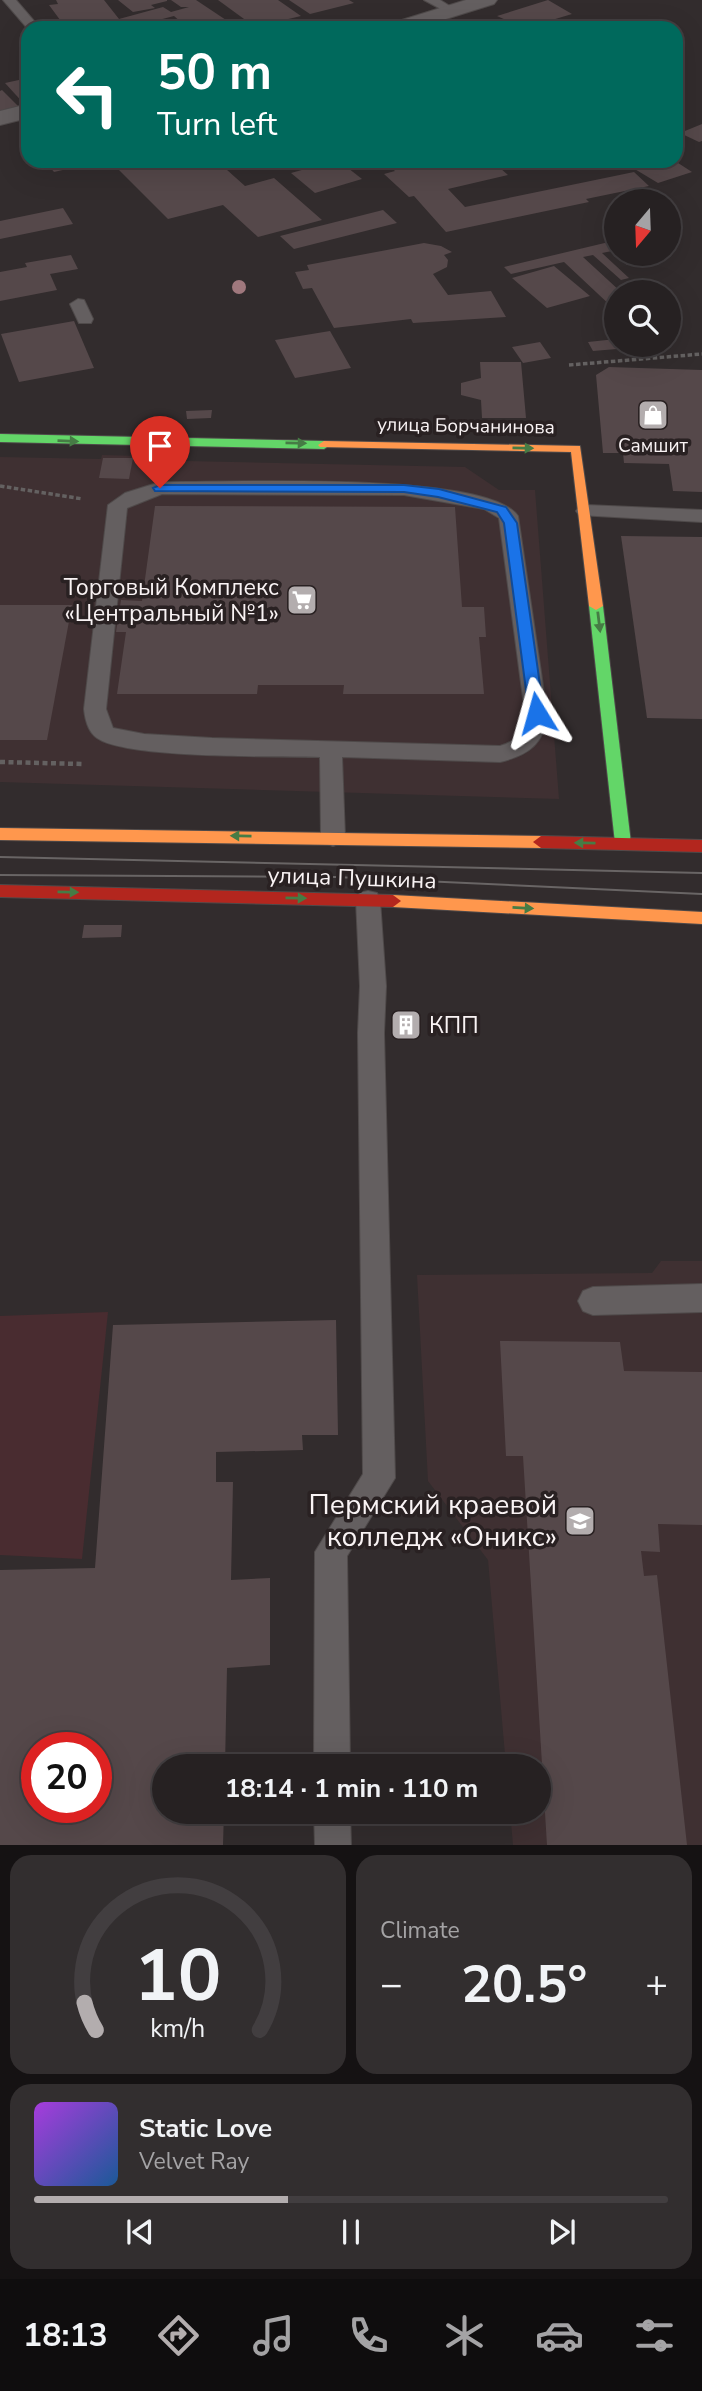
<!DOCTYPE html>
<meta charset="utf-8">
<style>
body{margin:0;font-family:"Nunito Sans",sans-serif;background:#322e2f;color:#f1f3f6;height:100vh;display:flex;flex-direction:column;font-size:26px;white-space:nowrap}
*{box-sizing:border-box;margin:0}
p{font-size:23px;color:#a4a3a5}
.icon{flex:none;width:38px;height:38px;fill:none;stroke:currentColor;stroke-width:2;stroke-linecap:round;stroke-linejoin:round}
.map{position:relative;height:1845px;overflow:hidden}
.details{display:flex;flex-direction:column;gap:10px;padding:10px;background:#151213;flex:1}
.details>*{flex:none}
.banner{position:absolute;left:21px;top:21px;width:662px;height:147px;border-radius:21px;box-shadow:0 7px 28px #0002,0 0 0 2px #423e40;background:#00695c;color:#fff;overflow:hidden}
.needle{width:46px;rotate:199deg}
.fabs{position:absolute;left:604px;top:189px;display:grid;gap:14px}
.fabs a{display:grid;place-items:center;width:77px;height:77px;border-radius:50%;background:#262122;box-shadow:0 7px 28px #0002,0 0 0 2px #423e40;font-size:35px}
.speed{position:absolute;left:21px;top:1732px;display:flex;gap:14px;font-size:35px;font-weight:700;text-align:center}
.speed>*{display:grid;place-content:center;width:91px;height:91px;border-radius:50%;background:#262122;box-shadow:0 7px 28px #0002,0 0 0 2px #423e40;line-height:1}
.speed .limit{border:10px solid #d22;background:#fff;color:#111}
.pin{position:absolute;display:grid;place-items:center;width:60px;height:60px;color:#fff;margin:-72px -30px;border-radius:50% 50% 50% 0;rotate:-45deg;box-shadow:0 0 7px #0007}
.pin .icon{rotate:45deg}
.me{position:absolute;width:77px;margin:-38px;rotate:352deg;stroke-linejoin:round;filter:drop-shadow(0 0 5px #0008)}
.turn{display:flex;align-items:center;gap:24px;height:147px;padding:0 21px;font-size:32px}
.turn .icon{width:91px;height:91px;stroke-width:2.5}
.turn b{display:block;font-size:49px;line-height:60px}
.big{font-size:52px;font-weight:700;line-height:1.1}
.details .widget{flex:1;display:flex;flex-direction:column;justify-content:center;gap:10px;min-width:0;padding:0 24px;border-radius:21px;background:#322e2f}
.details .dial{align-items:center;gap:0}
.dial svg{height:182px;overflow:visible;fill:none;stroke:#423e40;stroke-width:7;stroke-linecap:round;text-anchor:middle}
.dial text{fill:#f1f3f6;stroke:none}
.song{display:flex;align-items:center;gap:21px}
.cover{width:84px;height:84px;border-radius:10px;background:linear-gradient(135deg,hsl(280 70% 55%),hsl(210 70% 35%))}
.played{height:7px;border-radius:4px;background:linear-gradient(90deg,#b3adae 40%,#423e40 40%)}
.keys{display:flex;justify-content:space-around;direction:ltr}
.heat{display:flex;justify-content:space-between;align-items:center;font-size:38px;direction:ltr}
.details .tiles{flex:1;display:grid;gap:10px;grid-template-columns:1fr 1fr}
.widget:last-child{grid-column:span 2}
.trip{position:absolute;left:152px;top:1754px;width:399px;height:70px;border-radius:35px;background:#262122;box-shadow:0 7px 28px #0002,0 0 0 2px #423e40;font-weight:700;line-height:70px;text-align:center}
.tab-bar{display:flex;height:112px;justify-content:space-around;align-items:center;background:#0f0d0e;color:#a4a3a5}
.tab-bar .icon{width:49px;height:49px}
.tab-bar .active{color:#b3adae}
.tab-bar b{font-size:32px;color:#f1f3f6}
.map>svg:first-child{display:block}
.built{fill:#3f3032}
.green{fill:#492c30}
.building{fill:#55484a;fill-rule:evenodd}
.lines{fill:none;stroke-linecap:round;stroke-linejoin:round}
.lane-casing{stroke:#4f4a4a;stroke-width:2}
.street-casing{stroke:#4f4a4a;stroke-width:2}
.fast-casing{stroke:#4f4a4a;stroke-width:2}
.slow-casing{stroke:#4f4a4a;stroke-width:2}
.jam-casing{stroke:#4f4a4a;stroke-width:2}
.path-far2{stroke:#646161;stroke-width:2.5;stroke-dasharray:3.5 2;stroke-linecap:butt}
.path-far1{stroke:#646161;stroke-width:3.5;stroke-dasharray:4.5 2.5;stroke-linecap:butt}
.path{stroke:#646161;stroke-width:4.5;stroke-dasharray:5 3.5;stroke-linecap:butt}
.lane{fill:#645f60;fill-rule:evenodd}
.street{fill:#645f60;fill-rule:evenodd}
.fast{fill:#63d668;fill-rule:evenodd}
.slow{fill:#ff974d;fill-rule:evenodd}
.jam{fill:#b3261e;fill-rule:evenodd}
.tram{stroke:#696565;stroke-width:2}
.tree{fill:#a0787d}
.oneway{fill:#467c45}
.route{fill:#1a73e8;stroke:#114b97;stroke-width:2}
.labels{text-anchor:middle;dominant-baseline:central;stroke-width:7;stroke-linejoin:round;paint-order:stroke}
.far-street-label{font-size:19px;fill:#f9f3f4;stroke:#292122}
.far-poi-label{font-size:19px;fill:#f9f3f4;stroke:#292122}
.poi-label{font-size:23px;fill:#f9f3f4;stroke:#292122;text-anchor:end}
.street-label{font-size:23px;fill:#f9f3f4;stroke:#292122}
.near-poi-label{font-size:28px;fill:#f9f3f4;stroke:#292122;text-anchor:end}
</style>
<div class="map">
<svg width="702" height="1845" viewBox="0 0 702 1845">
<rect width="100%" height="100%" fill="#322c2d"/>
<g class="built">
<polygon points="102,455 139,456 139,460 465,467 499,490 535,490 559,799 0,782 0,457 101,459"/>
<polygon points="661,1261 702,1261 702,1845 513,1845 510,1811 539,1811 539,1766 506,1766 488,1560 428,1481 417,1275 652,1273"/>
</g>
<polygon class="green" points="108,1312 82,1559 0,1555 0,1316"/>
<g class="building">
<polygon points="56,0 104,0 119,19 163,7 171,12 189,7 181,7 171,0 196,0 238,28 188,28 174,16 147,23 154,28 66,28 49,5 58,4"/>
<polygon points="118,0 167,0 167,1 151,5 155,8 133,12"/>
<polygon points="218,0 278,0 301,16 255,27"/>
<polygon points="289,0 349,0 354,3 310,14"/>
<polygon points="548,0 572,14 532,26 537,28 511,28 500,22 506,20 497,16"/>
<polygon points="578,21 592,28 558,28 558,27"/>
<polygon points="28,78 28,106 26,106 5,83"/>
<polygon points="2,90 19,107 0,111 0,91"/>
<polygon points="702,124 702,141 699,142 680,133"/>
<polygon points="45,161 97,161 98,162 54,172"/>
<polygon points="110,161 217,161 245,186 274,178 322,220 258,237 223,205 168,219"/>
<polygon points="334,161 339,161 362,179 315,193 291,173"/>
<polygon points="385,161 492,161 508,175 448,189 465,207 634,172 649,186 586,199 589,202 446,232 414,196 409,197 384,174 395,171"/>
<polygon points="654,161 675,161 692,172 658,183 633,168"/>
<polygon points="63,208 73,224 0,239 0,221"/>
<polygon points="383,210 397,223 294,249 280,236"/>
<polygon points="613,241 616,244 616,254 627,254 637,262 627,265 612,251 602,253 629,278 621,280 593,255 583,257 621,292 616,292 616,308 613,308 564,262 511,274 504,267"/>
<polygon points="424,243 441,246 452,252 444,255 448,260 447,267 433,274 448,295 491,291 506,317 413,323 411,319 334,328 312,288 303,289 295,272 309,270 307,265"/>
<polygon points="71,255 78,269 50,274 57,290 0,301 0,272 27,267 25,263"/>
<polygon points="554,266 590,296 547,308 512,278"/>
<polygon points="74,321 94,368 19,382 1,334"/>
<polygon points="330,331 351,368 295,378 275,340"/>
<polygon points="616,339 616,345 641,347 593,351 588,342"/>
<polygon points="540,342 551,358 523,363 512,347"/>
<polygon points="480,362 521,362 526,418 482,418 481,400 461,395 461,383 481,378"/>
<polygon points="609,367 702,370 702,492 673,491 669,464 624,463 623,453 603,453 596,375"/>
<polygon points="212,410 211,418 187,419 186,411"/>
<polygon points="103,458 133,458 129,479 99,478"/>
<polygon points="155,506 455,507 462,607 484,607 486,637 479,637 484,694 343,694 344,685 258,685 257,694 117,694 126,632 116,632 121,600 142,601"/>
<polygon points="621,536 702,537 702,719 647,718"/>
<polygon points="0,605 72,605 47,740 0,740"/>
<polygon points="84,925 122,925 121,937 82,938"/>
<polygon points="415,1011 418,1037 396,1038 394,1012"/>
<path d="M336 1320 338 1435H302L303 1450 216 1452V1482H233L231 1580 270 1578V1665L227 1668 225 1766H164V1811H224L223 1845H0V1570L95 1568 113 1325ZM37 1748H96V1808H37Z"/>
<polygon points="500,1341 620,1342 624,1371 702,1372 702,1525 658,1524 660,1552 641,1551 644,1576 657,1575 687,1845 547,1845 523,1456 506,1456"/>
</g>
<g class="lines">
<g class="lane-casing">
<g id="lane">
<polygon points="3,0 16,0 40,28 28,29"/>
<polygon points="424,0 440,0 458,11 452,15"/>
<polygon points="78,299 84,300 93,319 91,323 79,323 70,304"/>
<path d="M160 482C222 483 486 470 518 516L547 713C545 744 528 755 500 762L342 757 345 837 341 843 333 846 325 843 321 837 320 757C278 756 126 759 97 738 88 732 85 719 84 709L108 505 125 493ZM162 494 404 495 484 509 499 518 525 713C524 731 518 741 500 746L212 738 144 734 113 728 106 709 127 508Z"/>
<polygon points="586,505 702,510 702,522 579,515 576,511 579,507"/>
<polygon points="368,891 377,893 380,900 386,986 384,1033 395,1478 347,1556 350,1766 314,1766 315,1552 363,1474 358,1033 360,986 356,900 359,893"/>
<polygon points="702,1284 702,1312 593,1315 583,1311 578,1301 583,1291 593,1287"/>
<polygon points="314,1811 350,1811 351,1845 315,1845"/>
</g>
</g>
<g class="street-casing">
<g id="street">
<polygon points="466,0 497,0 494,4 417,28 386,28 389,24"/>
<polygon points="28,104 28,118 0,125 0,111"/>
</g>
</g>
<g class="fast-casing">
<g id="fast">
<polygon points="0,434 324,441 330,445 324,449 0,442"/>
<polygon points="596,602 603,606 631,843 623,849 615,843 589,606"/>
</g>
</g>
<g class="slow-casing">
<g id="slow">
<polygon points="324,441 580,446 603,606 596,610 589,606 571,452 320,447 318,445"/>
<polygon points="0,828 541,836 549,842 541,848 0,840"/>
<polygon points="393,895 702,912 702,924 393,907 385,901"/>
</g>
</g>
<g class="jam-casing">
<g id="jam">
<polygon points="541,836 702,840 702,852 541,848 533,842"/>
<polygon points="0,885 393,895 401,901 393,907 0,897"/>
</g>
</g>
<polyline class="path-far2" points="165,21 175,28"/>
<g class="path-far1">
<polyline points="569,365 702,354"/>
<polyline points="0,486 83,499"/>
</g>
<polyline class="path" points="0,762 83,764"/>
<use href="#lane" class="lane"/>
<use href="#street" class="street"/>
<use href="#fast" class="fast"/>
<use href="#slow" class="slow"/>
<use href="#jam" class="jam"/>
<g class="tram">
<polyline points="0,857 702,873"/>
<polyline points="0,875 335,877 702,894"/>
</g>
</g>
<circle class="tree" cx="239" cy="287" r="7"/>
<defs><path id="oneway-solid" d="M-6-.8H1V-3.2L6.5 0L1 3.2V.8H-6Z" transform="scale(1.75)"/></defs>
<g class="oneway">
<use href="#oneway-solid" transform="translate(68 441) rotate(2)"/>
<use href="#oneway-solid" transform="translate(296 443) rotate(1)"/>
<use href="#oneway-solid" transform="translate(523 448) rotate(1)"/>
<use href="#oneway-solid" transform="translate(599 622) rotate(83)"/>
<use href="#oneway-solid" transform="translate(241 836) rotate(-179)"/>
<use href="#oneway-solid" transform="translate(585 843) rotate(-179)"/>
<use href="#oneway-solid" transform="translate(68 892) rotate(1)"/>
<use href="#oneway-solid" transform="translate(296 898) rotate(1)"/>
<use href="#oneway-solid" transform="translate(523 908) rotate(3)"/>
</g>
<polygon class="route" points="160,485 404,485 439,489 506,507 517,523 544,713 542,717 532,717 529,713 504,523 497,512 438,497 404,492 155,491 153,488"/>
<defs>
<g id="shop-square" transform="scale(1.575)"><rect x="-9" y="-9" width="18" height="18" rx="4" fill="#b3adae" stroke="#292122"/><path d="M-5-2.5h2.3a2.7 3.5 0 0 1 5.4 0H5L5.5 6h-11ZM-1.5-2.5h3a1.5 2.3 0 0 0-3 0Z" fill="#fff"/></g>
<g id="supermarket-square" transform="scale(1.575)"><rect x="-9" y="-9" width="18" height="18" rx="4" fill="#b3adae" stroke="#292122"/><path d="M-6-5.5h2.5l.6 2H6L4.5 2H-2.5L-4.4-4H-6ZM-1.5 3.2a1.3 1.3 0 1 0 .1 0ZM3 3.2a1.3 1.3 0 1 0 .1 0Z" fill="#fff"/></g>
<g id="building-square" transform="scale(1.575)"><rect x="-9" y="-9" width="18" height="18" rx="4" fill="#b3adae" stroke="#292122"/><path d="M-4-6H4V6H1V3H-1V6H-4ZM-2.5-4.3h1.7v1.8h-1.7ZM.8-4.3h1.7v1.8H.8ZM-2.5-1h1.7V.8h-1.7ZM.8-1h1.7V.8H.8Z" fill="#fff"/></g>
<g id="school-square" transform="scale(1.575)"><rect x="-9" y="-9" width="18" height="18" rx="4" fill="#b3adae" stroke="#292122"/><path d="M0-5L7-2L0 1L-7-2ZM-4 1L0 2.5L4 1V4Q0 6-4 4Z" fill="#fff"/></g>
</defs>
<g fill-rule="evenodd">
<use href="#shop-square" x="653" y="415"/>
<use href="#supermarket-square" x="302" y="600"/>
<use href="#building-square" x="406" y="1025"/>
<use href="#school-square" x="580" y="1521"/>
</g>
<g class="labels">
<g class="far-street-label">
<text transform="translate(466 426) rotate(1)">улица Борчанинова</text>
</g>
<g class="far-poi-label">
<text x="653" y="446">Самшит</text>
</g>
<g class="poi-label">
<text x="279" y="587">Торговый Комплекс<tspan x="279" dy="26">«Центральный №1»</tspan></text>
<text x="429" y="1025" text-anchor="start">КПП</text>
</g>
<g class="street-label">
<text transform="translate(352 878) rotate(2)">улица Пушкина</text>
</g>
<g class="near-poi-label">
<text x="557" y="1505">Пермский краевой<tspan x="557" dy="32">колледж «Оникс»</tspan></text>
</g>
</g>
</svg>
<div class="fabs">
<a><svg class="needle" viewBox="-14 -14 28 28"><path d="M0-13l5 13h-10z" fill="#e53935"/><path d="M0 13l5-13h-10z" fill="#a4a3a5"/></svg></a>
<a><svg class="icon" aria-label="search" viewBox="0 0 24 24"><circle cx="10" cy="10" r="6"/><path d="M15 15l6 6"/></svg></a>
</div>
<div class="speed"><div class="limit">20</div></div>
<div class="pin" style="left:160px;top:488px;background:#d93025"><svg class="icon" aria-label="arrive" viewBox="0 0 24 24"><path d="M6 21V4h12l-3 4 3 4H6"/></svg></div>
<svg class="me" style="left:537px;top:713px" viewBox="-20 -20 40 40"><path d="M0-17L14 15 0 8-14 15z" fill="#1a73e8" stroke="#fff" stroke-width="4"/></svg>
<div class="trip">18:14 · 1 min · 110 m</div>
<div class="banner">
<div class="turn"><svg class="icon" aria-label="left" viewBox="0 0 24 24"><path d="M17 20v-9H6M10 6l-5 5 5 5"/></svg><div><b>50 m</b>Turn left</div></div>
</div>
</div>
<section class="details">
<div class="tiles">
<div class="widget dial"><svg viewBox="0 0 100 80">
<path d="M14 69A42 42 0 1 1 86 69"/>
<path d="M14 69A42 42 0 0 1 9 57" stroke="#b3adae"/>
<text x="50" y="56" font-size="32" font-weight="700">10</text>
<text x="50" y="72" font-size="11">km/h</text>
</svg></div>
<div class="widget"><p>Climate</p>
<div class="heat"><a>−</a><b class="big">20.5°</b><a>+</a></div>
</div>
<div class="widget">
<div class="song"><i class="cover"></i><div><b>Static Love</b><p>Velvet Ray</p></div></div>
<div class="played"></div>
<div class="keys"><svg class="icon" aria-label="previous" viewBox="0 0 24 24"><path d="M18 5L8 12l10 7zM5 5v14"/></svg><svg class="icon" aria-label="pause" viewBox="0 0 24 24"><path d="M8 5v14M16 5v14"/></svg><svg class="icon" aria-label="next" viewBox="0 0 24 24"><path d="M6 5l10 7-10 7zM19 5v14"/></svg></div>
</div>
</div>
</section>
<nav class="tab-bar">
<b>18:13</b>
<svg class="icon active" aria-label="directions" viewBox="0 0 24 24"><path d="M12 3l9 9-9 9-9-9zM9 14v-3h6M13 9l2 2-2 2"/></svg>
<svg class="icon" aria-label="music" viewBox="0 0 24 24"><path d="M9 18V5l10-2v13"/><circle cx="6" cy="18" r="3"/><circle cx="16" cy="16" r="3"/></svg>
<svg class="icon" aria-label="phone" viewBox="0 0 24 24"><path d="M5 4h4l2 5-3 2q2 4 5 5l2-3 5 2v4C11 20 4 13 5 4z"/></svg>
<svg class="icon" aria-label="climate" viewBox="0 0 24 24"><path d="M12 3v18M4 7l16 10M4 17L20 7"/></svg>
<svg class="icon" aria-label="car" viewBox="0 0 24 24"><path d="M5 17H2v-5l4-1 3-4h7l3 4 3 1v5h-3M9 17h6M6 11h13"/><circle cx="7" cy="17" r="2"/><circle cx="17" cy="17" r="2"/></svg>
<svg class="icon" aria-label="filters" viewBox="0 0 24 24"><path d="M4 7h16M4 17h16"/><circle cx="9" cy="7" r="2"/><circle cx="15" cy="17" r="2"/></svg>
</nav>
